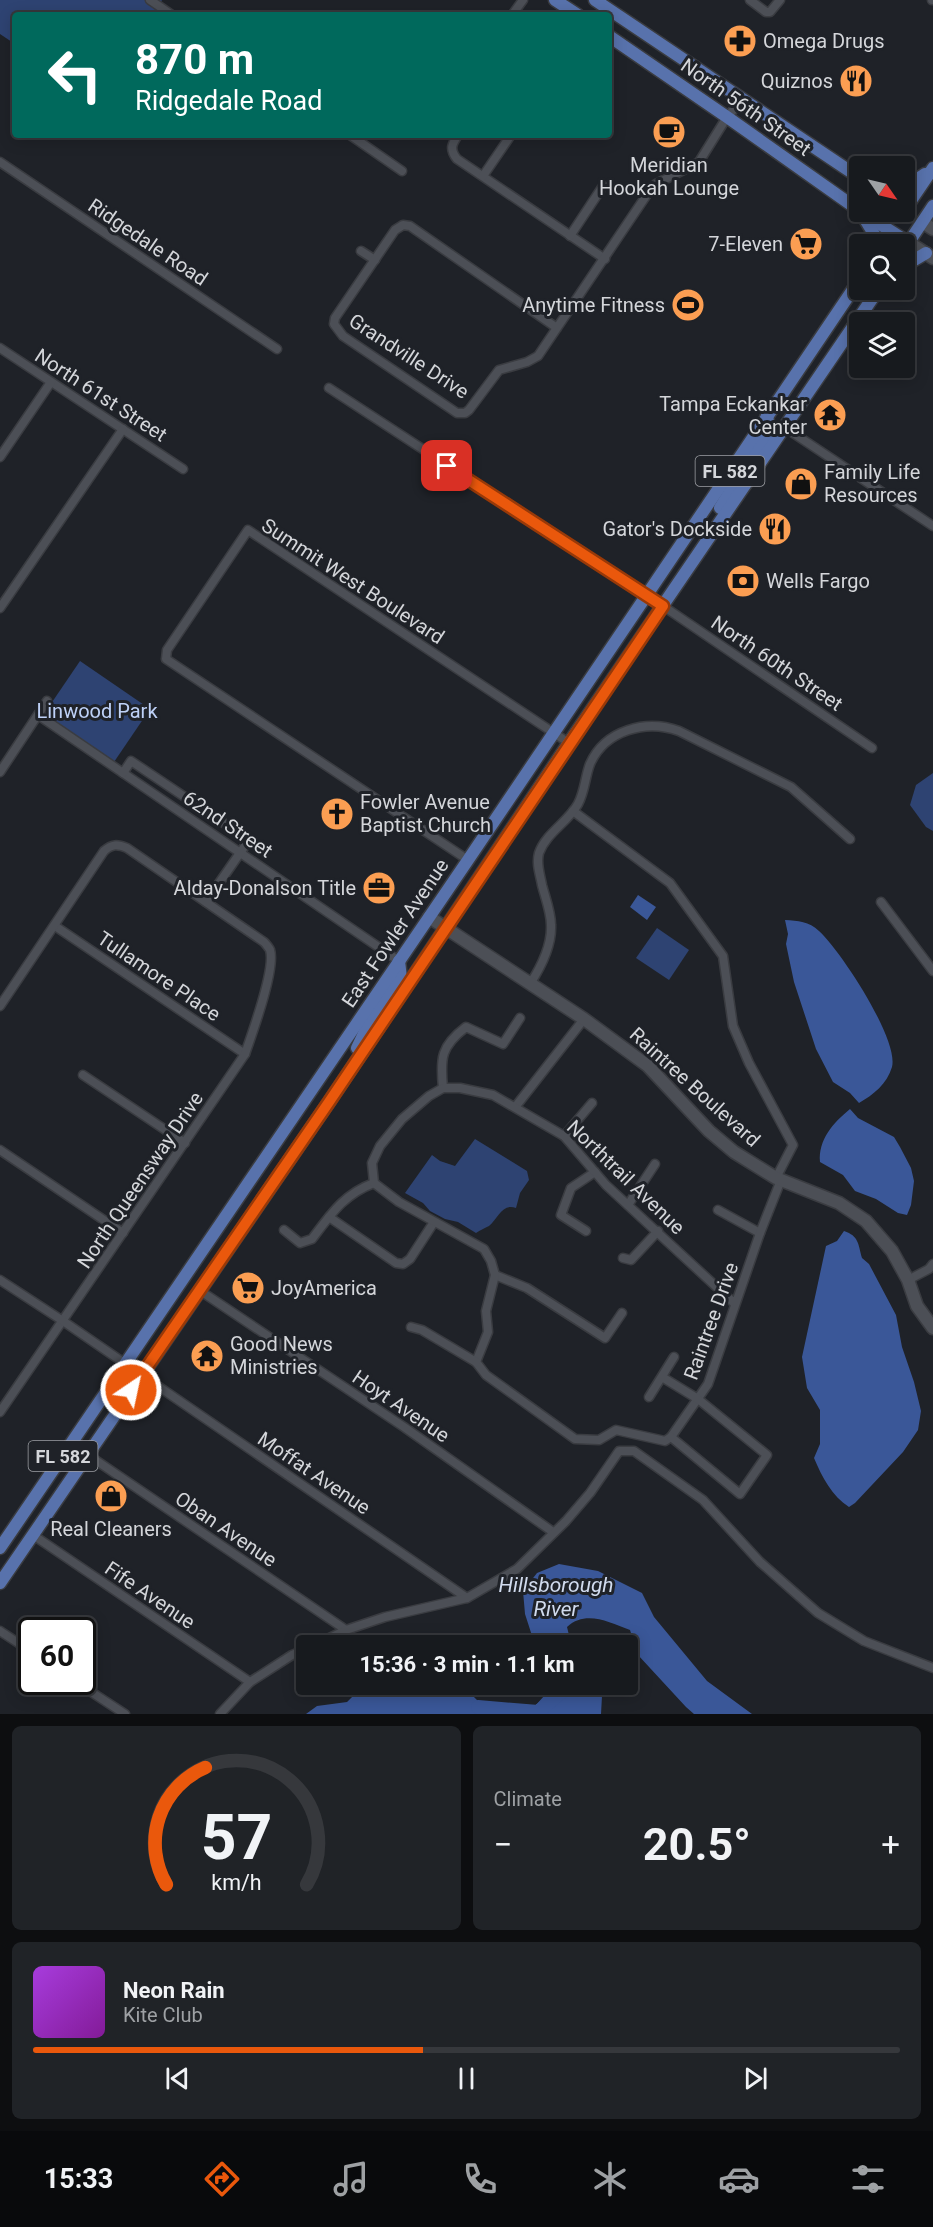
<!DOCTYPE html>
<meta charset="utf-8">
<style>
body{margin:0;font-family:Roboto,sans-serif;background:#202327;color:#f1f3f6;height:100vh;display:flex;flex-direction:column;font-size:22px;white-space:nowrap}
*{box-sizing:border-box;margin:0}
p{font-size:20px;color:#9ea1a4}
.icon{flex:none;width:33px;height:33px;fill:none;stroke:currentColor;stroke-width:2;stroke-linecap:round;stroke-linejoin:round}
.map{position:relative;height:1714px;overflow:hidden}
.sheet{display:flex;flex-direction:column;gap:12px;padding:12px;background:#0d0e10;flex:1}
.sheet>*{flex:none}
.hud{position:absolute;left:12px;top:12px;width:600px;height:126px;border-radius:6px;box-shadow:0 3px 15px #0003,0 0 0 2px #36383c;background:#00695c;color:#fff;overflow:hidden}
.needle{width:39px;rotate:124deg}
.controls{position:absolute;left:849px;top:156px;display:grid;gap:12px}
.controls a{display:grid;place-items:center;width:66px;height:66px;border-radius:6px;background:#171a1e;box-shadow:0 3px 15px #0003,0 0 0 2px #36383c;font-size:30px}
.speed{position:absolute;left:18px;top:1617px;display:flex;gap:12px;font-size:30px;font-weight:700;text-align:center}
.speed>*{display:grid;place-content:center;width:78px;height:78px;border-radius:50%;background:#171a1e;box-shadow:0 3px 15px #0003,0 0 0 2px #36383c;line-height:1}
.speed .limit{border:3px solid #111;border-radius:9px;background:#fff;color:#111}
.pin{position:absolute;display:grid;place-items:center;width:51px;height:51px;color:#fff;margin:-26px;border-radius:12px;box-shadow:0 3px 9px #0006}
.me{position:absolute;width:66px;margin:-33px;rotate:34deg;stroke-linejoin:round;filter:drop-shadow(0 0 4px #0008)}
.turn{display:flex;align-items:center;gap:21px;height:126px;padding:0 24px;font-size:27px}
.turn .icon{width:78px;height:78px;stroke-width:2.5}
.turn b{display:block;font-size:42px;line-height:51px}
.big{font-size:45px;font-weight:700;line-height:1.1}
.sheet .card{flex:1;display:flex;flex-direction:column;justify-content:center;gap:9px;min-width:0;padding:0 21px;border-radius:9px;background:#202327}
.sheet .dial{align-items:center;gap:0}
.dial svg{height:156px;overflow:visible;fill:none;stroke:#36383c;stroke-width:7;stroke-linecap:round;text-anchor:middle}
.dial text{fill:#f1f3f6;stroke:none}
.song{display:flex;align-items:center;gap:18px}
.cover{width:72px;height:72px;border-radius:9px;background:linear-gradient(135deg,hsl(280 70% 55%),hsl(290 70% 35%))}
.played{height:6px;border-radius:3px;background:linear-gradient(90deg,#ea580c 45%,#36383c 45%)}
.keys{display:flex;justify-content:space-around;direction:ltr}
.heat{display:flex;justify-content:space-between;align-items:center;font-size:33px;direction:ltr}
.sheet .tiles{flex:1;display:grid;gap:12px;grid-template-columns:1fr 1fr}
.card:last-child{grid-column:span 2}
.trip{position:absolute;left:296px;top:1635px;width:342px;height:60px;border-radius:6px;background:#171a1e;box-shadow:0 3px 15px #0003,0 0 0 2px #36383c;font-weight:700;line-height:60px;text-align:center}
.dock{display:flex;height:96px;justify-content:space-around;align-items:center;background:#090a0c;color:#9ea1a4}
.dock .icon{width:42px;height:42px}
.dock .on{color:#ea580c}
.dock b{font-size:27px;color:#f1f3f6}
.map>svg:first-child{display:block}
.green{fill:#2e4372}
.water{fill:#3a5798}
.lines{fill:none;stroke-linecap:round;stroke-linejoin:round}
.river{stroke:#3a5798;stroke-width:14}
.street-casing{stroke:#3a3c41;stroke-width:11}
.secondary-casing{stroke:#3a3c41;stroke-width:15}
.primary-casing{stroke:#3a3c41;stroke-width:15}
.street{stroke:#4c4f56;stroke-width:8}
.secondary{stroke:#4c4f56;stroke-width:12}
.primary{stroke:#5872ac;stroke-width:12}
.route-casing{stroke:#983908;stroke-width:15}
.route{stroke:#ea580c;stroke-width:10}
.labels{text-anchor:middle;dominant-baseline:central;stroke-width:6;stroke-linejoin:round;paint-order:stroke}
.shield{fill:#1f2228;stroke:#9ea0a5;stroke-width:1.5}
.shield-label{font-size:18px;font-weight:bold;fill:#d4d6da}
.poi-label{font-size:20px;fill:#d4d6da;stroke:#1f2228;text-anchor:start}
.street-label{font-size:20px;fill:#d4d6da;stroke:#1f2228}
.park-label{font-size:20px;fill:#bed1f7;stroke:#1f2228}
.water-label{font-size:21px;font-style:italic;fill:#d1dbee;stroke:#1f2228}
</style>
<div class="map">
<svg width="933" height="1714" viewBox="0 0 933 1714">
<rect width="100%" height="100%" fill="#1f2228"/>
<g class="green">
<polygon points="0,0 162,0 152,15 15,15 15,44 0,34"/>
<polygon points="80,661 150,709 114,762 44,714"/>
<polygon points="933,773 933,831 926,827 910,805 916,785"/>
<polygon points="657,928 689,950 669,980 636,958"/>
<path d="M475 1139 527 1171 529 1180 520 1193 516 1208C502 1203 498 1219 489 1226 485 1228 480 1230 476 1233L458 1222 445 1219 430 1211 423 1203 405 1193 432 1155 440 1161 455 1166Z"/>
</g>
<g class="water">
<polygon points="638,895 656,907 647,920 630,907"/>
<path d="M785 920C798 921 809 921 819 931 840 950 899 1039 892 1067 887 1084 873 1095 859 1103L850 1093 833 1082 816 1049 794 982 786 944 788 934Z"/>
<path d="M850 1109 858 1118 894 1137 900 1147 911 1168 914 1181 911 1205 907 1215 898 1213 876 1199 855 1191 843 1175 820 1162C818 1140 833 1123 850 1109Z"/>
<path d="M844 1231C859 1236 858 1244 862 1258L869 1264 896 1315 902 1347 914 1382 921 1411 918 1430 903 1452 855 1503 849 1507C832 1496 822 1477 814 1458L820 1444V1410L807 1388 802 1357 826 1246 837 1241Z"/>
<path d="M559 1564 598 1571 642 1593 654 1617 707 1681 752 1714H694L686 1707 638 1655 630 1630C608 1622 586 1610 567 1627L570 1639 576 1645H535L525 1614 523 1591 537 1573Z"/>
<polygon points="415,1685 472,1685 472,1695 481,1704 518,1714 306,1714 317,1706 347,1702 358,1691"/>
<polygon points="546,1685 598,1685 602,1696 601,1714 528,1714 544,1696"/>
</g>
<g class="lines">
<polyline class="river" points="478,1707 538,1712 565,1689 565,1684"/>
<g class="street-casing">
<g id="street">
<polyline points="150,0 172,15"/>
<polyline points="750,0 766,12 770,12 780,0"/>
<polyline points="932,0 933,0"/>
<polyline points="512,15 523,0"/>
<polyline points="350,135 402,171"/>
<path d="M458 135C452 144 449 149 457 159L605 259"/>
<polyline points="0,162 277,349"/>
<polyline points="483,176 511,135"/>
<polyline points="570,236 603,186"/>
<polyline points="361,251 375,260"/>
<polyline points="557,328 410,226 403,225 395,230 335,318 334,324 343,336 457,413 465,413 469,410 499,370 527,362 538,356 650,190 656,184 699,162 727,117 743,99"/>
<polyline points="0,348 183,469"/>
<polyline points="329,388 663,606 872,748"/>
<polyline points="784,427 933,526"/>
<polyline points="0,457 51,382"/>
<polyline points="0,608 123,429"/>
<polyline points="38,715 399,961"/>
<polyline points="0,772 47,701"/>
<polyline points="123,773 131,761 249,840 206,902"/>
<polyline points="573,811 670,883 723,956 733,1026 749,1063 793,1145 776,1178"/>
<polyline points="468,860 166,659 167,650 248,530 569,743"/>
<polyline points="881,902 933,971"/>
<polyline points="55,926 245,1054"/>
<path d="M530 984C541 967 552 945 551 925 551 912 545 897 542 885 540 874 536 864 539 853 546 833 568 822 578 804 585 791 585 777 590 764 605 730 646 719 679 731L791 787 850 839"/>
<path d="M0 1006 104 851C112 844 117 844 127 848L264 942C265 943 270 949 270 950 276 968 252 1034 245 1054L0 1412"/>
<polyline points="83,1075 185,1143"/>
<path d="M443 1088C440 1058 441 1046 466 1027L503 1044 520 1018"/>
<polyline points="516,1106 584,1019"/>
<polyline points="564,1136 592,1103"/>
<polyline points="0,1150 123,1233"/>
<polyline points="628,1205 655,1164"/>
<polyline points="718,1210 760,1233"/>
<polyline points="329,1217 396,1263 403,1264 410,1259 434,1222"/>
<path d="M284 1230 300 1243 312 1239C331 1214 344 1194 374 1183"/>
<polyline points="586,1231 561,1215 571,1188 595,1172"/>
<polyline points="623,1258 631,1260 658,1231"/>
<polyline points="495,1275 527,1288 605,1338 622,1313"/>
<polyline points="0,1280 63,1321 467,1598"/>
<polyline points="908,1280 929,1269 933,1264"/>
<polyline points="199,1290 404,1427 553,1532"/>
<polyline points="735,1304 606,1185 564,1136 493,1095 460,1088 443,1088 429,1096 402,1119 380,1146 372,1163 374,1183 399,1202 484,1249 491,1261 495,1275 486,1311 488,1332 476,1362 486,1375 575,1439 599,1440 616,1430 665,1441 671,1437 708,1384 760,1233 781,1180"/>
<polyline points="411,1327 422,1330 476,1362"/>
<polyline points="662,1377 698,1399 767,1455 740,1494 671,1437"/>
<polyline points="649,1397 674,1357"/>
<polyline points="88,1455 346,1630"/>
<polyline points="33,1535 250,1682"/>
<polyline points="0,1631 32,1652"/>
<polyline points="313,1646 346,1630 385,1617 467,1598 517,1569 566,1521 590,1493 619,1451 634,1451 703,1500 760,1562 818,1613 864,1641 933,1668"/>
<polyline points="76,1682 125,1714"/>
<polyline points="220,1714 250,1682 292,1655 306,1649"/>
</g>
</g>
<g class="secondary-casing">
<g id="secondary">
<polyline points="922,222 933,229"/>
<polyline points="908,242 933,258"/>
<polyline points="429,917 584,1019 648,1066 709,1131 734,1152 776,1178 839,1203 866,1221 892,1251 908,1280 917,1306 933,1328"/>
</g>
</g>
<g class="primary-casing">
<g id="primary">
<polyline points="555,0 578,15"/>
<polyline points="595,0 860,178"/>
<polyline points="609,36 727,117 860,211"/>
<polyline points="904,188 925,174"/>
<polyline points="904,211 933,168"/>
<polyline points="861,212 908,242"/>
<polyline points="863,216 880,244"/>
<polyline points="905,248 933,206"/>
<polyline points="904,266 926,253"/>
<polyline points="720,508 769,429 767,415"/>
<polyline points="357,1048 367,1027 401,978 399,961"/>
<polyline points="0,1548 468,860 860,279"/>
<polyline points="0,1583 329,1102 569,743 878,290"/>
</g>
</g>
<use href="#street" class="street"/>
<use href="#secondary" class="secondary"/>
<use href="#primary" class="primary"/>
</g>
<g class="lines">
<g class="route-casing">
<polyline id="route" points="131,1390 329,1102 663,606 447,466"/>
</g>
<use href="#route" class="route"/>
</g>
<defs>
<g id="pharmacy-disc" transform="scale(1.725)"><circle r="9.5" fill="#fb9e52" stroke="#1f2228"/><path d="M-2-6h4v4h4v4h-4v4h-4v-4h-4v-4h4Z" fill="#111"/></g>
<g id="restaurant-disc" transform="scale(1.725)"><circle r="9.5" fill="#fb9e52" stroke="#1f2228"/><path d="M-5-6h1v4h1v-4h1v4h1v-4h1v5L-1.5 .5V6h-2V.5L-5-1ZM5-6V6H3V1.5H1.5Q1.5-4 5-6Z" fill="#111"/></g>
<g id="cafe-disc" transform="scale(1.725)"><circle r="9.5" fill="#fb9e52" stroke="#1f2228"/><path d="M-5.5-4.5H6V0H3Q3 3.5 0 3.5H-2.5Q-5.5 3.5-5.5 0ZM3-3.2v2h1.7v-2ZM-6 4.5H4V6H-6Z" fill="#111"/></g>
<g id="supermarket-disc" transform="scale(1.725)"><circle r="9.5" fill="#fb9e52" stroke="#1f2228"/><path d="M-6-5.5h2.5l.6 2H6L4.5 2H-2.5L-4.4-4H-6ZM-1.5 3.2a1.3 1.3 0 1 0 .1 0ZM3 3.2a1.3 1.3 0 1 0 .1 0Z" fill="#111"/></g>
<g id="stadium-disc" transform="scale(1.725)"><circle r="9.5" fill="#fb9e52" stroke="#1f2228"/><path d="M0-5a6.5 5 0 1 0 0 10a6.5 5 0 1 0 0-10ZM-3.5-1.8h7v3.6h-7Z" fill="#111"/></g>
<g id="temple-disc" transform="scale(1.725)"><circle r="9.5" fill="#fb9e52" stroke="#1f2228"/><path d="M0-6L5-2H3V0L6.5 2.5H4V6H1.5V3h-3V6H-4V2.5H-6.5L-3 0V-2H-5Z" fill="#111"/></g>
<g id="shop-disc" transform="scale(1.725)"><circle r="9.5" fill="#fb9e52" stroke="#1f2228"/><path d="M-5-2.5h2.3a2.7 3.5 0 0 1 5.4 0H5L5.5 6h-11ZM-1.5-2.5h3a1.5 2.3 0 0 0-3 0Z" fill="#111"/></g>
<g id="bank-disc" transform="scale(1.725)"><circle r="9.5" fill="#fb9e52" stroke="#1f2228"/><path d="M-6-4H6V4H-6ZM0-2.3a2.3 2.3 0 1 0 0 4.6a2.3 2.3 0 1 0 0-4.6Z" fill="#111"/></g>
<g id="church-disc" transform="scale(1.725)"><circle r="9.5" fill="#fb9e52" stroke="#1f2228"/><path d="M-1.2-6h2.4v3.5h3.3v2.4h-3.3V6h-2.4V-.1h-3.3v-2.4h3.3Z" fill="#111"/></g>
<g id="office-disc" transform="scale(1.725)"><circle r="9.5" fill="#fb9e52" stroke="#1f2228"/><path d="M-6-3h4V-5.5h4V-3h4V5H-6ZM-1-4.5V-3h2v-1.5ZM-6 0V1H6V0Z" fill="#111"/></g>
</defs>
<g fill-rule="evenodd">
<use href="#pharmacy-disc" x="740" y="41"/>
<use href="#restaurant-disc" x="856" y="81"/>
<use href="#cafe-disc" x="669" y="132"/>
<use href="#supermarket-disc" x="806" y="244"/>
<use href="#stadium-disc" x="688" y="305"/>
<use href="#temple-disc" x="830" y="415"/>
<use href="#shop-disc" x="801" y="484"/>
<use href="#restaurant-disc" x="775" y="529"/>
<use href="#bank-disc" x="743" y="581"/>
<use href="#church-disc" x="337" y="814"/>
<use href="#office-disc" x="379" y="888"/>
<use href="#supermarket-disc" x="248" y="1288"/>
<use href="#temple-disc" x="207" y="1356"/>
<use href="#shop-disc" x="111" y="1496"/>
</g>
<g class="labels">
<g class="shield">
<rect x="695.5" y="456" width="69" height="30" rx="4.5"/>
<rect x="28.5" y="1441" width="69" height="30" rx="4.5"/>
</g>
<g class="shield-label">
<text x="730" y="471">FL 582</text>
<text x="63" y="1456">FL 582</text>
</g>
<g class="poi-label">
<text x="763" y="41">Omega Drugs</text>
<text x="833" y="81" text-anchor="end">Quiznos</text>
<text x="669" y="165" text-anchor="middle">Meridian<tspan x="669" dy="23">Hookah Lounge</tspan></text>
<text x="783" y="244" text-anchor="end">7-Eleven</text>
<text x="665" y="305" text-anchor="end">Anytime Fitness</text>
<text x="807" y="404" text-anchor="end">Tampa Eckankar<tspan x="807" dy="23">Center</tspan></text>
<text x="824" y="472">Family Life<tspan x="824" dy="23">Resources</tspan></text>
<text x="752" y="529" text-anchor="end">Gator's Dockside</text>
<text x="766" y="581">Wells Fargo</text>
<text x="360" y="802">Fowler Avenue<tspan x="360" dy="23">Baptist Church</tspan></text>
<text x="356" y="888" text-anchor="end">Alday-Donalson Title</text>
<text x="271" y="1288">JoyAmerica</text>
<text x="230" y="1344">Good News<tspan x="230" dy="23">Ministries</tspan></text>
<text x="111" y="1529" text-anchor="middle">Real Cleaners</text>
</g>
<g class="street-label">
<text transform="translate(746 107) rotate(35)">North 56th Street</text>
<text transform="translate(148 242) rotate(34)">Ridgedale Road</text>
<text transform="translate(409 356) rotate(33)">Grandville Drive</text>
<text transform="translate(101 395) rotate(33)">North 61st Street</text>
<text transform="translate(353 581) rotate(33)">Summit West Boulevard</text>
<text transform="translate(777 663) rotate(34)">North 60th Street</text>
<text transform="translate(228 824) rotate(34)">62nd Street</text>
<text transform="translate(395 933) rotate(-56)">East Fowler Avenue</text>
<text transform="translate(159 976) rotate(34)">Tullamore Place</text>
<text transform="translate(695 1087) rotate(42)">Raintree Boulevard</text>
<text transform="translate(626 1177) rotate(44)">Northtrail Avenue</text>
<text transform="translate(140 1180) rotate(-56)">North Queensway Drive</text>
<text transform="translate(711 1321) rotate(-70)">Raintree Drive</text>
<text transform="translate(401 1406) rotate(34)">Hoyt Avenue</text>
<text transform="translate(314 1473) rotate(34)">Moffat Avenue</text>
<text transform="translate(226 1529) rotate(34)">Oban Avenue</text>
<text transform="translate(150 1595) rotate(34)">Fife Avenue</text>
</g>
<g class="park-label">
<text x="97" y="711">Linwood Park</text>
</g>
<g class="water-label">
<text x="556" y="1585">Hillsborough<tspan x="556" dy="24">River</tspan></text>
</g>
</g>
</svg>
<div class="controls">
<a><svg class="needle" viewBox="-14 -14 28 28"><path d="M0-13l5 13h-10z" fill="#e53935"/><path d="M0 13l5-13h-10z" fill="#9ea1a4"/></svg></a>
<a><svg class="icon" aria-label="search" viewBox="0 0 24 24"><circle cx="10" cy="10" r="6"/><path d="M15 15l6 6"/></svg></a>
<a><svg class="icon" aria-label="layers" viewBox="0 0 24 24"><path d="M12 4l9 5-9 5-9-5zM3 14l9 5 9-5"/></svg></a>
</div>
<div class="speed"><div class="limit">60</div></div>
<div class="pin" style="left:447px;top:466px;background:#d93025"><svg class="icon" aria-label="arrive" viewBox="0 0 24 24"><path d="M6 21V4h12l-3 4 3 4H6"/></svg></div>
<svg class="me" style="left:131px;top:1390px" viewBox="-20 -20 40 40"><circle r="17" fill="#ea580c" stroke="#fff" stroke-width="3"/><path d="M0-11L8 9 0 5-8 9z" fill="#fff"/></svg>
<div class="trip">15:36 · 3 min · 1.1 km</div>
<div class="hud">
<div class="turn"><svg class="icon" aria-label="left" viewBox="0 0 24 24"><path d="M17 20v-9H6M10 6l-5 5 5 5"/></svg><div><b>870 m</b>Ridgedale Road</div></div>
</div>
</div>
<section class="sheet">
<div class="tiles">
<div class="card dial"><svg viewBox="0 0 100 80">
<path d="M14 69A42 42 0 1 1 86 69"/>
<path d="M14 69A42 42 0 0 1 34 9" stroke="#ea580c"/>
<text x="50" y="56" font-size="32" font-weight="700">57</text>
<text x="50" y="72" font-size="11">km/h</text>
</svg></div>
<div class="card"><p>Climate</p>
<div class="heat"><a>−</a><b class="big">20.5°</b><a>+</a></div>
</div>
<div class="card">
<div class="song"><i class="cover"></i><div><b>Neon Rain</b><p>Kite Club</p></div></div>
<div class="played"></div>
<div class="keys"><svg class="icon" aria-label="previous" viewBox="0 0 24 24"><path d="M18 5L8 12l10 7zM5 5v14"/></svg><svg class="icon" aria-label="pause" viewBox="0 0 24 24"><path d="M8 5v14M16 5v14"/></svg><svg class="icon" aria-label="next" viewBox="0 0 24 24"><path d="M6 5l10 7-10 7zM19 5v14"/></svg></div>
</div>
</div>
</section>
<nav class="dock">
<b>15:33</b>
<svg class="icon on" aria-label="directions" viewBox="0 0 24 24"><path d="M12 3l9 9-9 9-9-9zM9 14v-3h6M13 9l2 2-2 2"/></svg>
<svg class="icon" aria-label="music" viewBox="0 0 24 24"><path d="M9 18V5l10-2v13"/><circle cx="6" cy="18" r="3"/><circle cx="16" cy="16" r="3"/></svg>
<svg class="icon" aria-label="phone" viewBox="0 0 24 24"><path d="M5 4h4l2 5-3 2q2 4 5 5l2-3 5 2v4C11 20 4 13 5 4z"/></svg>
<svg class="icon" aria-label="climate" viewBox="0 0 24 24"><path d="M12 3v18M4 7l16 10M4 17L20 7"/></svg>
<svg class="icon" aria-label="car" viewBox="0 0 24 24"><path d="M5 17H2v-5l4-1 3-4h7l3 4 3 1v5h-3M9 17h6M6 11h13"/><circle cx="7" cy="17" r="2"/><circle cx="17" cy="17" r="2"/></svg>
<svg class="icon" aria-label="filters" viewBox="0 0 24 24"><path d="M4 7h16M4 17h16"/><circle cx="9" cy="7" r="2"/><circle cx="15" cy="17" r="2"/></svg>
</nav>
